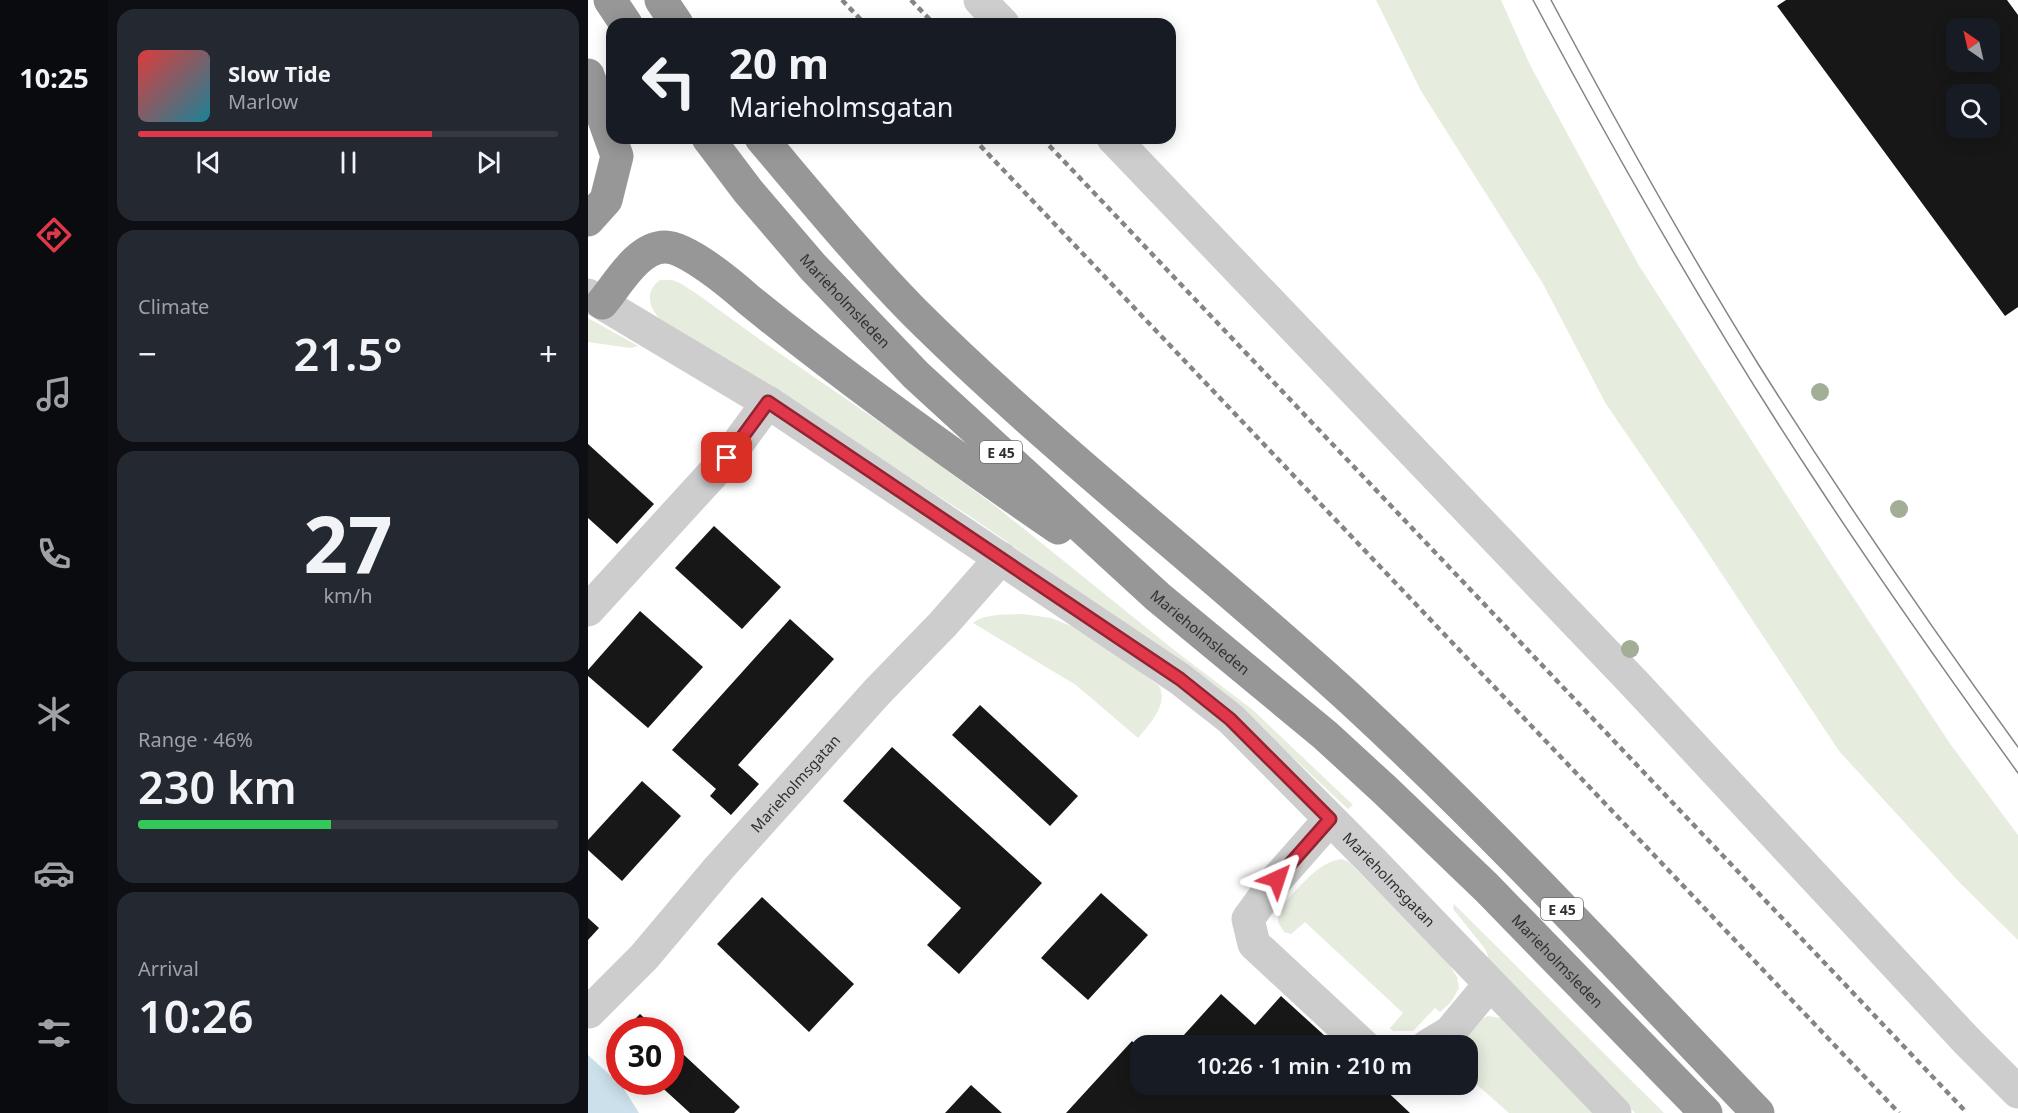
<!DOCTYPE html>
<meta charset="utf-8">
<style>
body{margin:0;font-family:"Noto Sans",sans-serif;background:#242831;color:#f1f3f6;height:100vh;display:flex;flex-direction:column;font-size:22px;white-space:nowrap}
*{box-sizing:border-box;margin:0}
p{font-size:20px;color:#9ea1a6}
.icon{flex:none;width:33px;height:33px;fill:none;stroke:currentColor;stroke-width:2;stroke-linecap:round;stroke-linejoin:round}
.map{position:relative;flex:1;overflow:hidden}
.panel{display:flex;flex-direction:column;gap:9px;padding:9px;background:#0d0f14;width:480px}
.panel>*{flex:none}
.banner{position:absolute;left:18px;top:18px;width:570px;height:126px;border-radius:18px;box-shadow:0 3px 15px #0003;background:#171b24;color:#f1f3f6;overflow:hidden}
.needle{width:39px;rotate:326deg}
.buttons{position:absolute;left:1358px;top:18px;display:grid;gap:12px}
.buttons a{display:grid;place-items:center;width:54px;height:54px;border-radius:12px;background:#171b24;box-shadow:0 3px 15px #0003;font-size:30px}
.speed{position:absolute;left:18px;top:1017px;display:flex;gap:12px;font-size:30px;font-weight:700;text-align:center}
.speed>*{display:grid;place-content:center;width:78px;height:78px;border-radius:50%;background:#171b24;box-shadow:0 3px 15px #0003;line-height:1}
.speed .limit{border:9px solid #d22;background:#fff;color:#111}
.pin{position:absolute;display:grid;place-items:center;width:51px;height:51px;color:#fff;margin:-26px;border-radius:12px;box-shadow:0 3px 9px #0006}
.me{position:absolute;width:66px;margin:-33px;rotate:42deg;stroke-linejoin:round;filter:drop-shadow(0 0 4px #0008)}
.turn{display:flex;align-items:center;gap:21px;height:126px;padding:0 24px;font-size:27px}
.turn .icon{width:78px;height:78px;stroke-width:2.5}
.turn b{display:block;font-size:42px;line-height:51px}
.big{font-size:45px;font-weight:600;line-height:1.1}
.panel .widget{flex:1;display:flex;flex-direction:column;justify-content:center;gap:9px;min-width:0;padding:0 21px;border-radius:18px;background:#242831}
.panel .dial{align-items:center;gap:0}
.dial b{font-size:78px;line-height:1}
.song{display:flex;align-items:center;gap:18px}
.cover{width:72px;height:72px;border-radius:9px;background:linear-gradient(135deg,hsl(0 70% 55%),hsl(190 70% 35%))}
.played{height:6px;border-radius:3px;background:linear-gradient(90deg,#e1374b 70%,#363941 70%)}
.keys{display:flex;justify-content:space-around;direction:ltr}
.heat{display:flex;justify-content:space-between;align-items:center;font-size:33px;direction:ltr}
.charge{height:9px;border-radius:4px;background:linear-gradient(90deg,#34c759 46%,#363941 0)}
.trip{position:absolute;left:542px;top:1035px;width:348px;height:60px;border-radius:18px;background:#171b24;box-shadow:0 3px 15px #0003;font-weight:600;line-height:60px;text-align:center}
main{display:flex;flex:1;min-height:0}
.menu{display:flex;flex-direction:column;width:108px;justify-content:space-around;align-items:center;background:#090b0e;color:#9ea1a6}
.menu .icon{width:42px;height:42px}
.menu .current{color:#e1374b}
.menu b{font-size:27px;color:#f1f3f6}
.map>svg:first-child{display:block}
.green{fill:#e6ecde}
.water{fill:#cbe0eb}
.building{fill:#171717;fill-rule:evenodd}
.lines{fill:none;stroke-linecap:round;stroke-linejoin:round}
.minor{stroke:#cdcdcd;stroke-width:33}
.highway{stroke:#979797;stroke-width:33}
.tram{stroke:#858585;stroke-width:1.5}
.rail{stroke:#858585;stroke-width:4.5;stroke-dasharray:6 4.5;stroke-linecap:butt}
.tree{fill:#a2ae95}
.route-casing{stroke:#922431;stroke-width:15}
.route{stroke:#e1374b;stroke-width:10}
.labels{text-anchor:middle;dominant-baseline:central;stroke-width:6;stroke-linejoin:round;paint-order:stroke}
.shield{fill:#fff;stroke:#6e6e6e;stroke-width:1.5}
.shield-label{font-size:14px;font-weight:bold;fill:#303030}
.street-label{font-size:15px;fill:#303030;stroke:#fff}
</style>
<main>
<nav class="menu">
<b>10:25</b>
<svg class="icon current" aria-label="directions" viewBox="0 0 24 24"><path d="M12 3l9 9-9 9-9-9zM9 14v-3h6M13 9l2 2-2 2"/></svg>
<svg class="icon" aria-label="music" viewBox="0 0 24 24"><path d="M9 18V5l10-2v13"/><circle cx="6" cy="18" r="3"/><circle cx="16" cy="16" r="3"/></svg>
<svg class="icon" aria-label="phone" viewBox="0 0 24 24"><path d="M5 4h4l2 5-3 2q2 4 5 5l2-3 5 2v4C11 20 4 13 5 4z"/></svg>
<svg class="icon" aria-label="climate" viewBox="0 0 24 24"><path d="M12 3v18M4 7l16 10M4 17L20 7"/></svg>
<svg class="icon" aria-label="car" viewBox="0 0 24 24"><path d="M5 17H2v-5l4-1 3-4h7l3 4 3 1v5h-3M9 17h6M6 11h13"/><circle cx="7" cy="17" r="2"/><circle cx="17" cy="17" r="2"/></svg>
<svg class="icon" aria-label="filters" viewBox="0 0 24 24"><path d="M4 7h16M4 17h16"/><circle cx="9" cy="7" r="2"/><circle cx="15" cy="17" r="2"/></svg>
</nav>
<section class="panel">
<div class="widget">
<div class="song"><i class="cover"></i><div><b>Slow Tide</b><p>Marlow</p></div></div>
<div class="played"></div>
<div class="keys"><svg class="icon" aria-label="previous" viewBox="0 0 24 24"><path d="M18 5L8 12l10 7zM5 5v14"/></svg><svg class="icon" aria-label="pause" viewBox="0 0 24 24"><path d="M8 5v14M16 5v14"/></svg><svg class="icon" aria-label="next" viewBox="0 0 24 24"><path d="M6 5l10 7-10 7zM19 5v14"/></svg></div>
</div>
<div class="widget"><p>Climate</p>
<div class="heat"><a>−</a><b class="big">21.5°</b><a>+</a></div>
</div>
<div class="widget dial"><b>27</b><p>km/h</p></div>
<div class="widget"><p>Range · 46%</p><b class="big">230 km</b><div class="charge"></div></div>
<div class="widget"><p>Arrival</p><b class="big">10:26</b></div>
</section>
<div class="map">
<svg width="1430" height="1113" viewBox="0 0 1430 1113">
<rect width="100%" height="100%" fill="#fff"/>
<g class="green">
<polygon points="788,0 913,0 942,65 1050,264 1241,561 1363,745 1430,835 1430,940 1373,884 1251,751 1112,541 1018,404 954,282 833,91"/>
<path d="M72 280H84L92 283 109 294 181 346 322 443 410 508 586 650 665 710 765 805 760 809 680 734 507 603 386 519 152 369 72 319C60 307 57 291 72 280Z"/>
<polygon points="0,318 50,346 42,348 0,342"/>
<path d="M435 614 463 618 483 626 537 660 571 686C581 704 561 725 550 738L488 685 385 623C397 613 419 615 435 614Z"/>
<path d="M754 859 761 862 860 962 869 977 871 988 863 1002 852 1012 847 1008 825 1031H805L802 1028 815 1013 717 922 703 934 696 932 690 922V910C707 893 729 861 754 859Z"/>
<polygon points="866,904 1076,1113 1047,1113 902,964 898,950 865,909"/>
<polygon points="900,1016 913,1018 1005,1113 921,1113 879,1076 879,1046 869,1046 892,1020"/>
</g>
<polygon class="water" points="0,1055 34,1086 51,1113 0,1113"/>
<g class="building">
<path d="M1198 0H1419L1430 15V307L1417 316 1189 6ZM1368 28H1401V62H1368ZM1368 94H1401V128H1368Z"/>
<polygon points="0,444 66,504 29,544 0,518"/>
<polygon points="126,526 193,587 154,629 87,568"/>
<polygon points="52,611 115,667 60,728 0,676 0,670"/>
<polygon points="202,619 246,659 150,765 171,784 143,815 122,796 128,789 84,750"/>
<polygon points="392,705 490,796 462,826 364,735"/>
<polygon points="304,747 454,883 371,974 339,945 373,908 255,801"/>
<polygon points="54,781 93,816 34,881 0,850 0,840"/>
<polygon points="513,893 560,935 500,1000 453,958"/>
<polygon points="174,897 266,984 221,1032 129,944"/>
<polygon points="0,918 11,928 0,940"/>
<polygon points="633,994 667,1025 693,996 748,1046 586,1046"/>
<polygon points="52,1014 70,1030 36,1030"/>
<polygon points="544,1041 552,1048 552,1084 791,1084 822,1113 478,1113"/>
<polygon points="82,1042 152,1107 146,1113 102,1113 68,1082 82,1082"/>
<polygon points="383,1085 414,1113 357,1113"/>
</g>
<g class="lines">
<g class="minor">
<polyline points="392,0 415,24"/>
<polyline points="525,138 1047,684 1378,1040 1430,1092"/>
<path id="s1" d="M0 295 184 405 592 679 643 719 781 858 1027 1113"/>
<polyline points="0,610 139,458 180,402"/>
<polyline points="742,819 689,879 660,919 666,944 776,1046"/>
<path id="s2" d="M1 1012 56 957 131 868 289 692 355 624 413 558"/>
<polyline points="839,1046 862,1032 902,984"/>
</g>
<g class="highway">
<polyline points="22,0 38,24"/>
<polyline points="73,0 89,24"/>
<polyline points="0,75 29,156 18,200 0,220"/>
<path id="s3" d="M120 138 160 191 225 267 328 375 570 597 737 735 798 791 899 888 1118 1113"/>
<path d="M173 138C223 197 272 257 326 312 467 452 626 573 772 708 910 836 1039 976 1170 1113"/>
<path d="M14 303C30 284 50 247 77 247 99 247 144 285 161 300 261 381 364 455 470 528"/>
</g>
<g class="tram">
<path d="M945 0C1032 163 1124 325 1226 479 1291 579 1360 676 1430 773"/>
<path d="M963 0C1029 124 1098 248 1172 367 1254 497 1340 623 1430 747"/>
</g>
<g class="rail">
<polyline points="254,0 277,24"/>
<polyline points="323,0 346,24"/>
<polyline points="385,138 1311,1113"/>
<polyline points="454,138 1379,1113"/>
</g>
</g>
<g class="tree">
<circle cx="1232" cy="392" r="9"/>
<circle cx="1311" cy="509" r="9"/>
<circle cx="1042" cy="649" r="9"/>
</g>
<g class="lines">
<g class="route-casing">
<polyline id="route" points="139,458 180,402 592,679 642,719 742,819 689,879"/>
</g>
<use href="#route" class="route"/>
</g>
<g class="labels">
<g class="shield">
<rect x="392" y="441" width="42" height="22" rx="4.5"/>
<rect x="953" y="898" width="42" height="22" rx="4.5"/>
</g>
<g class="shield-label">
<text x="413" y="452">E 45</text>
<text x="974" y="909">E 45</text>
</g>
<g class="street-label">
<text stroke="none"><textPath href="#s3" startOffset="213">Marieholmsleden</textPath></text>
<text stroke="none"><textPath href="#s3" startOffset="699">Marieholmsleden</textPath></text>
<text stroke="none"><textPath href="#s2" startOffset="308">Marieholmsgatan</textPath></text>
<text stroke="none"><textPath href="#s1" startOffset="996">Marieholmsgatan</textPath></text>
<text stroke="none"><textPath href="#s3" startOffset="1185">Marieholmsleden</textPath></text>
</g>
</g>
</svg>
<div class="buttons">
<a><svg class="needle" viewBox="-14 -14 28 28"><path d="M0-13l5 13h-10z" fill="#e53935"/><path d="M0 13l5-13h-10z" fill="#9ea1a6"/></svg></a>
<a><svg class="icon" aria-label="search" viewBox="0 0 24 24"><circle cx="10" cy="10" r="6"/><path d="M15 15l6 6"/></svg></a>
</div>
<div class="speed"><div class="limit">30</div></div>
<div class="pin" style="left:139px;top:458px;background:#d93025"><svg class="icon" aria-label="arrive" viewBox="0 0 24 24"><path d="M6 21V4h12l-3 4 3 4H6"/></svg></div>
<svg class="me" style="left:689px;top:879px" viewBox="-20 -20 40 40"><path d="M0-17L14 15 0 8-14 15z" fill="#e1374b" stroke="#fff" stroke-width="4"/></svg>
<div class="trip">10:26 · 1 min · 210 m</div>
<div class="banner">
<div class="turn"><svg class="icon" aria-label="left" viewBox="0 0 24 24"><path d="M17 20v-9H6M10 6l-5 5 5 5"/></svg><div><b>20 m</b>Marieholmsgatan</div></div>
</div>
</div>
</main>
